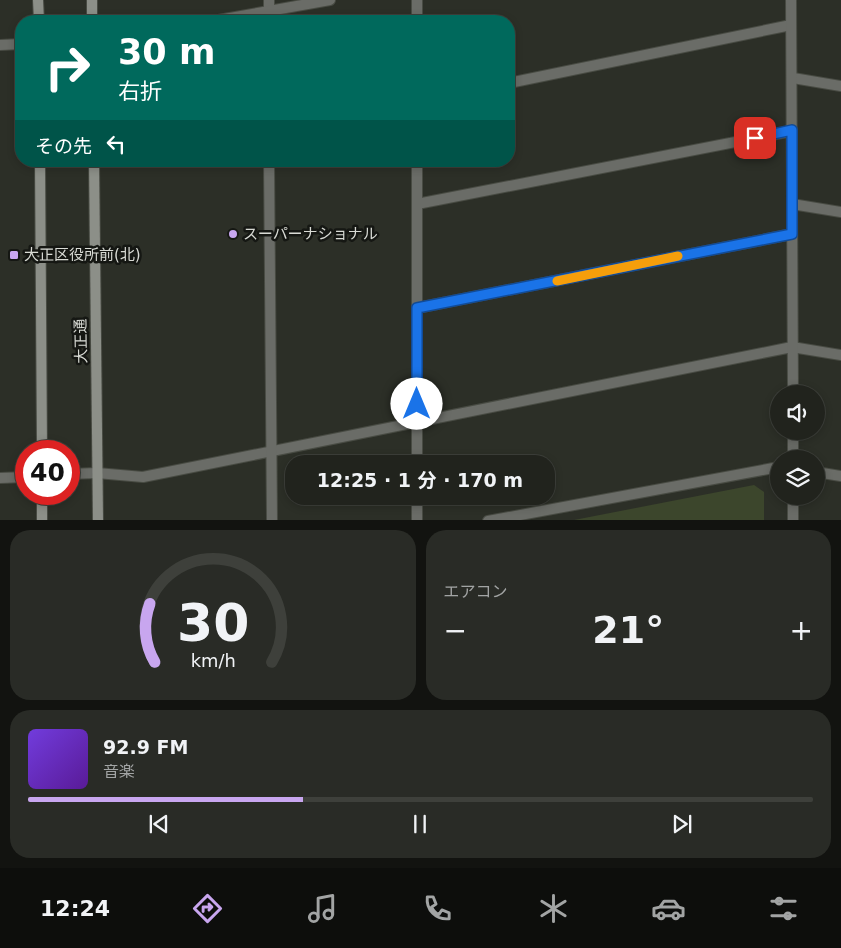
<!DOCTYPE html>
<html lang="ja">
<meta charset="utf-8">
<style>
body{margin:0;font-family:"DejaVu Sans","Noto Sans JP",sans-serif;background:#292b26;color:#f1f3f6;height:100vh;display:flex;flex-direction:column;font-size:19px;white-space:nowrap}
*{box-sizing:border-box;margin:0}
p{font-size:16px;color:#a2a4a4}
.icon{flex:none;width:28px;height:28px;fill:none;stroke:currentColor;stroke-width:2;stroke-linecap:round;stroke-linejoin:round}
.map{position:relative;height:520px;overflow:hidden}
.sheet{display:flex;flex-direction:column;gap:10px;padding:10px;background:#121310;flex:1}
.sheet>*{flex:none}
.top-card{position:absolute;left:15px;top:15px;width:500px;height:152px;border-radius:20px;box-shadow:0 2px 8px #0003,0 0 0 1px #3e403b;background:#00695c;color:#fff;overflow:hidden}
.controls{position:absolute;left:770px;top:385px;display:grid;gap:10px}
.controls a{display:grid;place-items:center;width:55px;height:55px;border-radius:50%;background:#21231d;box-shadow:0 2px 8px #0003,0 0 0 1px #3e403b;font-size:25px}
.speed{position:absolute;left:15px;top:440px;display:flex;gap:10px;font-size:25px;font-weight:700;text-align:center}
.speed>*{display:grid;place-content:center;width:65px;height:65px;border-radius:50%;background:#21231d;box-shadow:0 2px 8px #0003,0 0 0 1px #3e403b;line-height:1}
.speed .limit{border:8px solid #d22;background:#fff;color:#111}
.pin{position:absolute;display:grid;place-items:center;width:42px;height:42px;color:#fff;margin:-21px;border-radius:10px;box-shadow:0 2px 8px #0006}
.me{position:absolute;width:55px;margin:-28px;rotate:0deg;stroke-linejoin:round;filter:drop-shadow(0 0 4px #0008)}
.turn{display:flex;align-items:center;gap:18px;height:105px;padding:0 20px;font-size:22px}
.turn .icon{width:65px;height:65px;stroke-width:2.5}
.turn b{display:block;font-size:35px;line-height:42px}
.then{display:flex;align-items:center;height:48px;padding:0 20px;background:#0003;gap:10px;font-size:19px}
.big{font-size:38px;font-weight:700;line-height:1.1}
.sheet .widget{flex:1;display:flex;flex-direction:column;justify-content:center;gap:8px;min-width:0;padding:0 18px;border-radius:20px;background:#292b26}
.sheet .dial{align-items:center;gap:0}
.dial svg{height:130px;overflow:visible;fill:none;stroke:#3e403b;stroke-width:7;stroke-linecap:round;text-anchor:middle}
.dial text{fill:#f1f3f6;stroke:none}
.song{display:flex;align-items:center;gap:15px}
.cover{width:60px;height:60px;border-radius:8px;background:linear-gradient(135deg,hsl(260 70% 55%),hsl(270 70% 35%))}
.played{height:5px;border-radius:2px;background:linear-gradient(90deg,#c8a6ef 35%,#3e403b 35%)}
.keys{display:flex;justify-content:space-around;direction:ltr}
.heat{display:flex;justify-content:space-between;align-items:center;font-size:28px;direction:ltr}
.sheet .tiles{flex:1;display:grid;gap:10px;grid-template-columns:1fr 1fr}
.widget:last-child{grid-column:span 2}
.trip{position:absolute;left:285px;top:455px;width:270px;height:50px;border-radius:20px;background:#21231d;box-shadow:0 2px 8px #0003,0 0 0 1px #3e403b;font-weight:700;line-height:50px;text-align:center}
.tab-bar{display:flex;height:80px;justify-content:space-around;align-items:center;background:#0d0e0c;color:#a2a4a4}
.tab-bar .icon{width:35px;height:35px}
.tab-bar .current{color:#c8a6ef}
.tab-bar b{font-size:22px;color:#f1f3f6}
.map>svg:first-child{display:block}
.green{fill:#3c462c}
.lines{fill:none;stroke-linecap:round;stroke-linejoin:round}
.service-casing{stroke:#484b43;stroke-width:12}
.minor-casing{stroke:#484b43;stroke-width:12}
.tertiary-casing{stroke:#484b43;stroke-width:12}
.secondary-casing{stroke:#484b43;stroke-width:12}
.service{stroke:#6a6c67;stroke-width:10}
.minor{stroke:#6a6c67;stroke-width:10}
.tertiary{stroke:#6a6c67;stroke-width:10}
.secondary{stroke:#8c8f88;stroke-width:10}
.route-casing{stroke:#114b97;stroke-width:12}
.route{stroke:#1a73e8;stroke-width:9}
.slow{stroke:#f59e0b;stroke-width:9}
.poi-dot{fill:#c8a6ef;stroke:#151713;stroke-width:2}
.labels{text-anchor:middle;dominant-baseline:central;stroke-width:5;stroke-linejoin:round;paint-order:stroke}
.poi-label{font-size:15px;fill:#d9dbd5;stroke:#151713;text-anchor:start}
.street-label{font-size:15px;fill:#d9dbd5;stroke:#151713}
</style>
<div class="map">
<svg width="841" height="521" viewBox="0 0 841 521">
<rect width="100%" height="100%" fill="#2c2f27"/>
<polygon class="green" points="754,485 764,492 764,520 574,520"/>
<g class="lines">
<g class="service-casing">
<g id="service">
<polyline points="509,83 791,25"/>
<polyline points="417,204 792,131"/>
<polyline points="417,308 792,234"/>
</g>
</g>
<g class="minor-casing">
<g id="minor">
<polyline points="793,78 841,86"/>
<polyline points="792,204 841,212"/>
<polyline points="816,472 841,476"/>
<polyline points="97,473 143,477 792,347 841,355"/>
<polyline points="488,521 779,467"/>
</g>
</g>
<g class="tertiary-casing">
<g id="tertiary">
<polyline points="269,0 269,21"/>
<polyline points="417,0 417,21"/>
<polyline points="791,0 793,394"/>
<polyline points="213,21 330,0"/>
<polyline points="0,45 21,44"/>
<polyline points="269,161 272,521"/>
<polyline points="417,161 417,464"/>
<polyline points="793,431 793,459"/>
<polyline points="69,474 97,473"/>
<polyline points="0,478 26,477"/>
<polyline points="417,496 417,521"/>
<polyline points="793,496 793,521"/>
</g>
</g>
<g class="secondary-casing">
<g id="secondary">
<polyline points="38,0 39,21"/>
<polyline points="92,0 92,21"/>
<polyline points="40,161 42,451"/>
<polyline points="94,161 98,521"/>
<polyline points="42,521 42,494"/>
</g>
</g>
<use href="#service" class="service"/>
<use href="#minor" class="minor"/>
<use href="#tertiary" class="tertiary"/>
<use href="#secondary" class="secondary"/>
</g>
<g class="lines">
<g class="route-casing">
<polyline id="route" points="417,404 417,308 792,234 792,130 755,138"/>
</g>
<use href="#route" class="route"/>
<polyline class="slow" points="557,281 678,256"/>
</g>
<g class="poi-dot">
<circle cx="233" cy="234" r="5"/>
<rect x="9" y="250" width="10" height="10" rx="2.5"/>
</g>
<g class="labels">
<g class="poi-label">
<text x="243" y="234">スーパーナショナル</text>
<text x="24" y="255">大正区役所前(北)</text>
</g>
<g class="street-label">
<text transform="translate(81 341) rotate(-91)">大正通</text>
</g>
</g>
</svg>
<div class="controls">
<a><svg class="icon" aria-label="sound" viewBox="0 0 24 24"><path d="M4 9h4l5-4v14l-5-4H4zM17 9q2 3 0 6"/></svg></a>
<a><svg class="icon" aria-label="layers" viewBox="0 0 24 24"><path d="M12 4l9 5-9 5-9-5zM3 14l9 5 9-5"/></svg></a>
</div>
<div class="speed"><div class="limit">40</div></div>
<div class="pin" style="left:755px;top:138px;background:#d93025"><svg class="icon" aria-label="arrive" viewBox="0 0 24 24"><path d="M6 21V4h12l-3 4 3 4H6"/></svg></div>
<svg class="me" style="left:417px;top:404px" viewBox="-20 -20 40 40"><circle r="19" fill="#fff"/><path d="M0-13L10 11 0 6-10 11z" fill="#1a73e8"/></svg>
<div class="trip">12:25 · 1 分 · 170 m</div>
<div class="top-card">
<div class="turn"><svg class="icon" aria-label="right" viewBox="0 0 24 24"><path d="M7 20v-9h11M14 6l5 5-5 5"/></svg><div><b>30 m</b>右折</div></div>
<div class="then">その先<svg class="icon" aria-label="left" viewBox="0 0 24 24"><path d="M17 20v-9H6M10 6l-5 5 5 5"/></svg></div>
</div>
</div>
<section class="sheet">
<div class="tiles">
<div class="widget dial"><svg viewBox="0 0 100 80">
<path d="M14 69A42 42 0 1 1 86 69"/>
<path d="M14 69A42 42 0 0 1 11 33" stroke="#c8a6ef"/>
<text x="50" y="56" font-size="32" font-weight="700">30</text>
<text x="50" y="72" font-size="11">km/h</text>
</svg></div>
<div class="widget"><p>エアコン</p>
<div class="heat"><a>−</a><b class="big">21°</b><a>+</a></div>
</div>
<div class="widget">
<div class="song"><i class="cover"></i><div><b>92.9 FM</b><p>音楽</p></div></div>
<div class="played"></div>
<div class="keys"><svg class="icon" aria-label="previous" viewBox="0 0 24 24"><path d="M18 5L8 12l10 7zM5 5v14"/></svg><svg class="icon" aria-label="pause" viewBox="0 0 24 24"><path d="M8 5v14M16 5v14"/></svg><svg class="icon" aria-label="next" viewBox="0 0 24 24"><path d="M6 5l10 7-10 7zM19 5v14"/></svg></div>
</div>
</div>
</section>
<nav class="tab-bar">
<b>12:24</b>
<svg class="icon current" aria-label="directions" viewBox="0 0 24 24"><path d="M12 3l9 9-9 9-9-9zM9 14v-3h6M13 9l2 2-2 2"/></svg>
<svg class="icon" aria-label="music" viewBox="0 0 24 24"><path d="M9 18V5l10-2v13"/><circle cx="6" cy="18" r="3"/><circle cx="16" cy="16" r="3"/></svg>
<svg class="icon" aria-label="phone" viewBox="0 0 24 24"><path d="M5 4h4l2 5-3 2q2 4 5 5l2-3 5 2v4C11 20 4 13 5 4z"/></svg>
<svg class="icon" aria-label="climate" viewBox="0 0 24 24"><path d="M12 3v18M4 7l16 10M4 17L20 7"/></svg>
<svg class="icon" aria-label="car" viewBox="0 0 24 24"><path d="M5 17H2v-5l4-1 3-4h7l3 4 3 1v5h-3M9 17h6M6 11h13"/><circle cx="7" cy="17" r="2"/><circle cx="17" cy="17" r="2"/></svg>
<svg class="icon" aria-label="filters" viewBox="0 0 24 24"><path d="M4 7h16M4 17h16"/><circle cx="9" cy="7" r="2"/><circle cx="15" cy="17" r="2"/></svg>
</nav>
